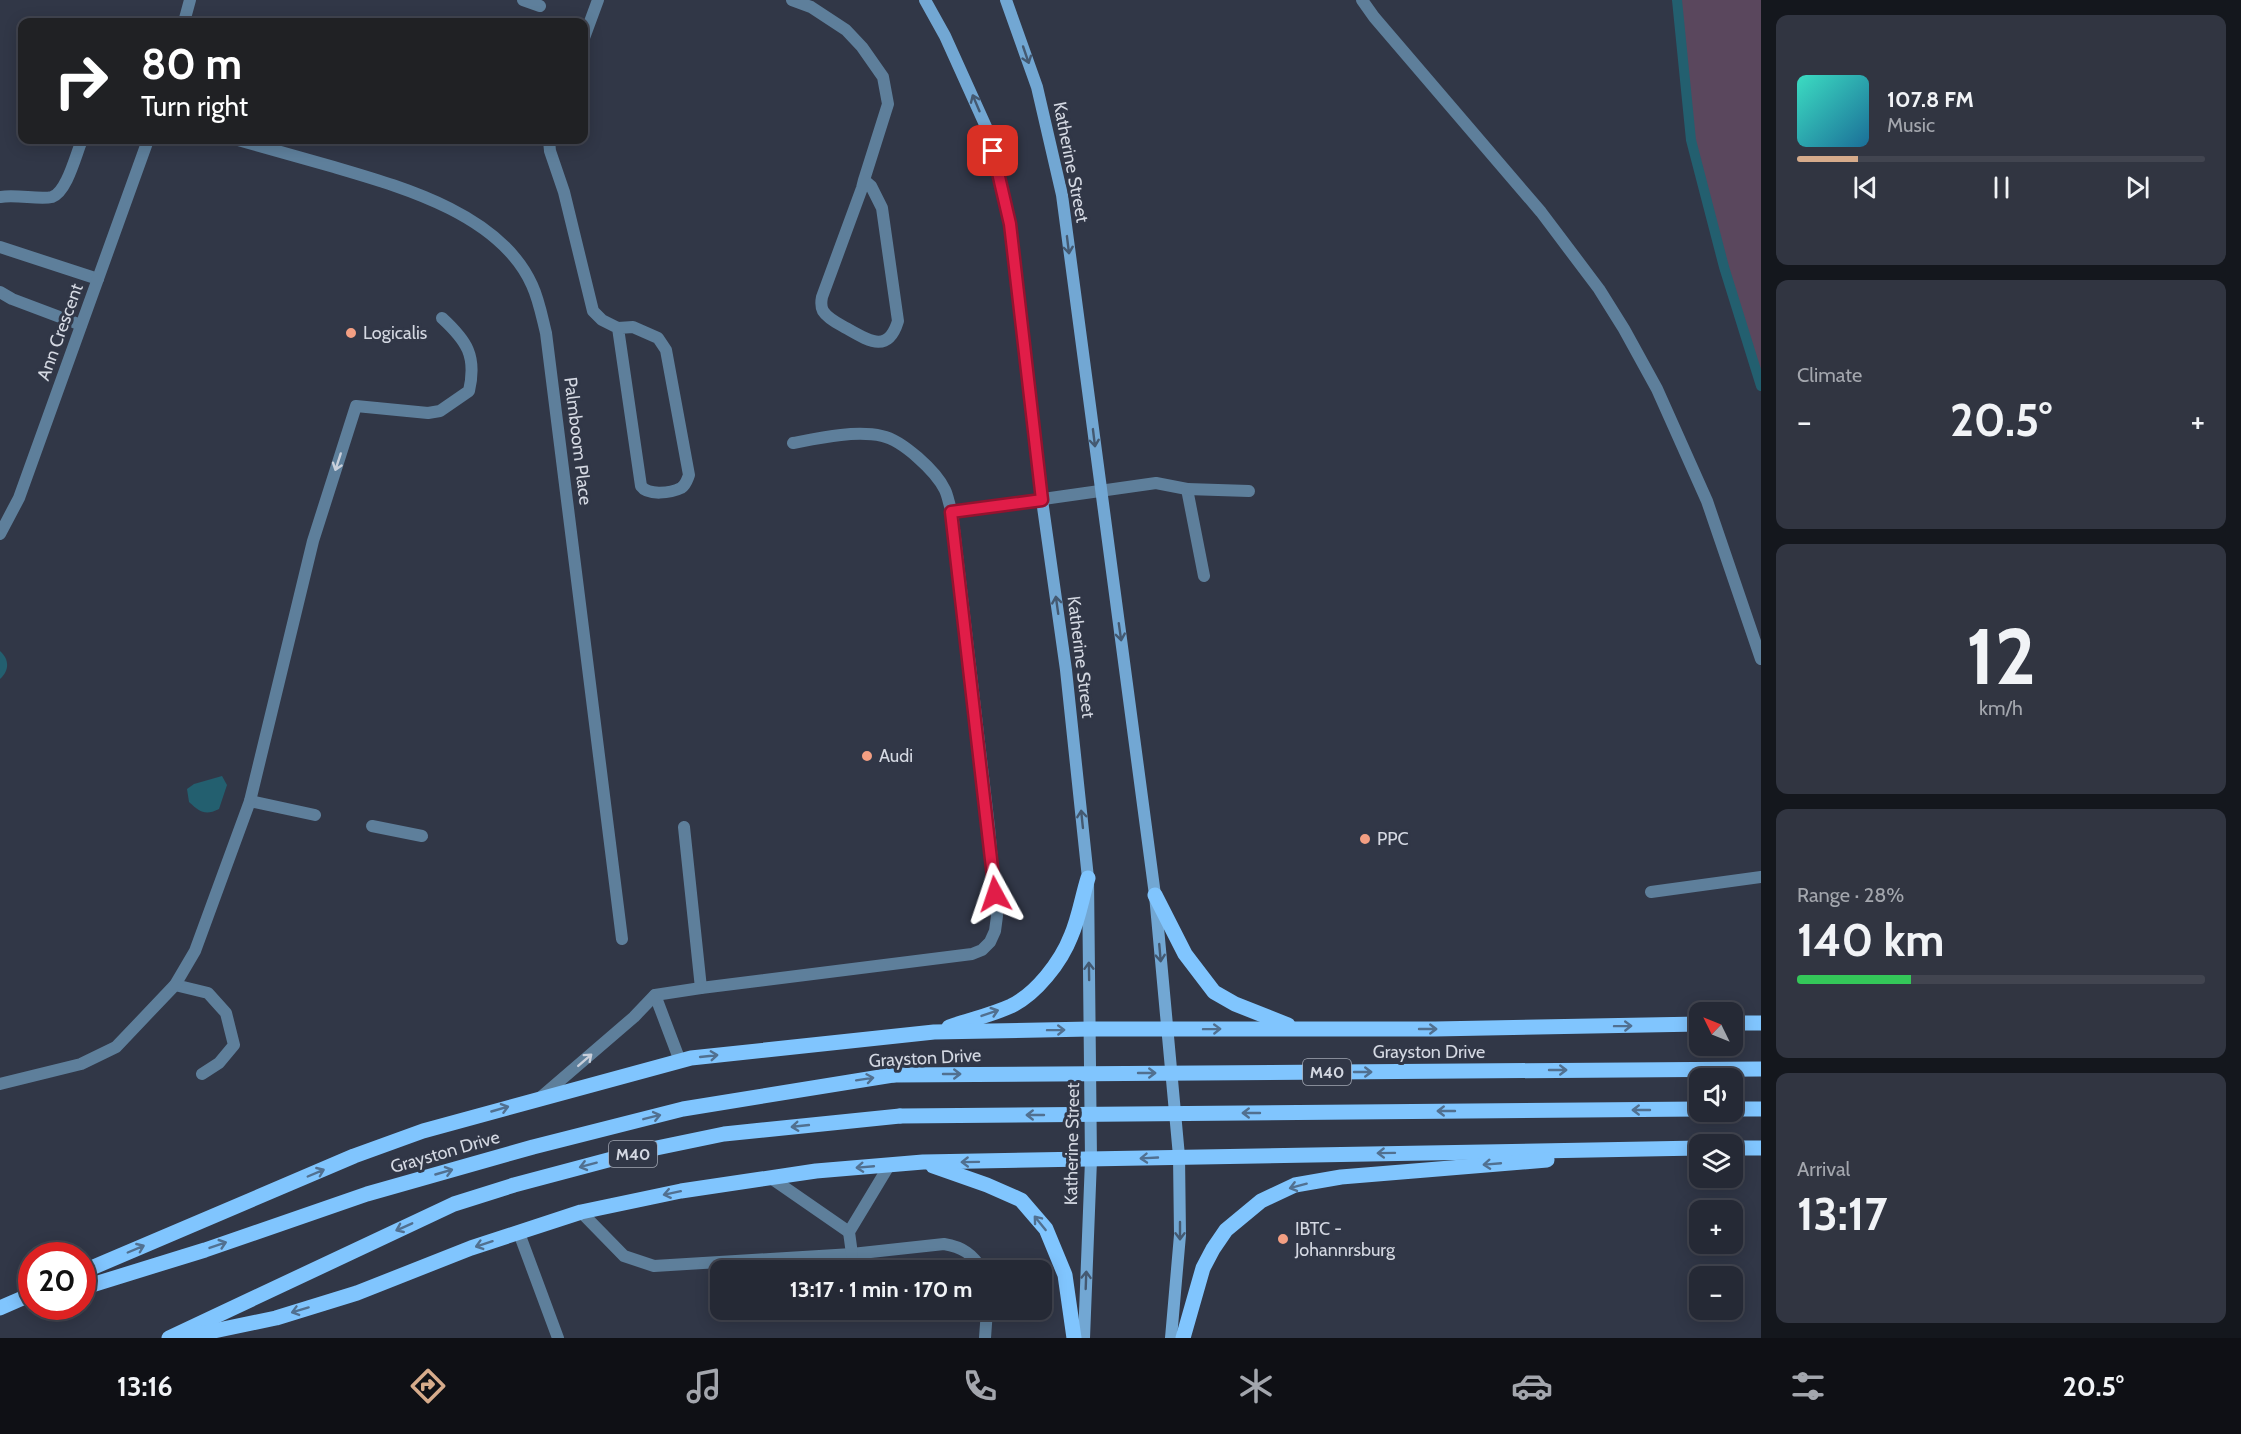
<!DOCTYPE html>
<meta charset="utf-8">
<style>
body{margin:0;font-family:Cabin,sans-serif;background:#313541;color:#f1f3f6;height:100vh;display:flex;flex-direction:column;font-size:22px;white-space:nowrap}
*{box-sizing:border-box;margin:0}
p{font-size:20px;color:#a3a6ad}
.icon{flex:none;width:33px;height:33px;fill:none;stroke:currentColor;stroke-width:2;stroke-linecap:round;stroke-linejoin:round}
.map{position:relative;flex:1;overflow:hidden}
.side{display:flex;flex-direction:column;gap:15px;padding:15px;background:#14171d;width:480px}
.side>*{flex:none}
.hud{position:absolute;left:18px;top:18px;width:570px;height:126px;border-radius:12px;box-shadow:0 3px 15px #0003,0 0 0 2px #424550;background:#202124;color:#fff;overflow:hidden}
.needle{width:39px;rotate:313deg}
.buttons{position:absolute;left:1689px;top:1002px;display:grid;gap:12px}
.buttons a{display:grid;place-items:center;width:54px;height:54px;border-radius:12px;background:#252935;box-shadow:0 3px 15px #0003,0 0 0 2px #424550;font-size:30px}
.speed{position:absolute;left:18px;top:1242px;display:flex;gap:12px;font-size:30px;font-weight:700;text-align:center}
.speed>*{display:grid;place-content:center;width:78px;height:78px;border-radius:50%;background:#252935;box-shadow:0 3px 15px #0003,0 0 0 2px #424550;line-height:1}
.speed .limit{border:9px solid #d22;background:#fff;color:#111}
.pin{position:absolute;display:grid;place-items:center;width:51px;height:51px;color:#fff;margin:-26px;border-radius:12px;box-shadow:0 3px 9px #0006}
.me{position:absolute;width:66px;margin:-33px;rotate:355deg;stroke-linejoin:round;filter:drop-shadow(0 0 4px #0008)}
.turn{display:flex;align-items:center;gap:21px;height:126px;padding:0 24px;font-size:27px}
.turn .icon{width:78px;height:78px;stroke-width:2.5}
.turn b{display:block;font-size:42px;line-height:51px}
.big{font-size:45px;font-weight:800;line-height:1.1}
.side .tile{flex:1;display:flex;flex-direction:column;justify-content:center;gap:9px;min-width:0;padding:0 21px;border-radius:12px;background:#313541}
.side .dial{align-items:center;gap:0}
.dial b{font-size:78px;line-height:1}
.song{display:flex;align-items:center;gap:18px}
.cover{width:72px;height:72px;border-radius:9px;background:linear-gradient(135deg,hsl(170 70% 55%),hsl(200 70% 35%))}
.played{height:6px;border-radius:3px;background:linear-gradient(90deg,#d6ab8b 15%,#424550 15%)}
.keys{display:flex;justify-content:space-around;direction:ltr}
.heat{display:flex;justify-content:space-between;align-items:center;font-size:33px;direction:ltr}
.charge{height:9px;border-radius:4px;background:linear-gradient(90deg,#34c759 28%,#424550 0)}
.trip{position:absolute;left:710px;top:1260px;width:342px;height:60px;border-radius:12px;background:#252935;box-shadow:0 3px 15px #0003,0 0 0 2px #424550;font-weight:800;line-height:60px;text-align:center}
.tab-bar{display:flex;height:96px;justify-content:space-around;align-items:center;background:#0f1015;color:#a3a6ad}
.tab-bar .icon{width:42px;height:42px}
.tab-bar .active{color:#d6ab8b}
.tab-bar b{font-size:27px;color:#f1f3f6}
main{display:flex;flex:1;min-height:0}
.map>svg:first-child{display:block}
.green{fill:#5a475d}
.water{fill:#235f6f}
.lines{fill:none;stroke-linecap:round;stroke-linejoin:round}
.stream{stroke:#235f6f;stroke-width:10}
.lane{stroke:#5e7f9b;stroke-width:12}
.street{stroke:#5e7f9b;stroke-width:12}
.secondary{stroke:#72a7d3;stroke-width:12}
.primary{stroke:#80c5fe;stroke-width:15}
.primary-bridge{stroke:#80c5fe;stroke-width:15}
.oneway{stroke:#445971}
.oneway2{stroke:#c8cfdb}
.oneway3{stroke:#517090}
.route-casing{stroke:#92132f;stroke-width:15}
.route{stroke:#e11d48;stroke-width:10}
.poi-dot{fill:#f39f83;stroke:#313747;stroke-width:2}
.labels{text-anchor:middle;dominant-baseline:central;stroke-width:6;stroke-linejoin:round;paint-order:stroke}
.shield{fill:#313747;stroke:#a3a8b4;stroke-width:1.5}
.shield-label{font-size:16px;font-weight:bold;fill:#d4d8e2}
.street-label{font-size:18px;fill:#d4d8e2;stroke:#313747}
.poi-label{font-size:18px;fill:#d4d8e2;stroke:#313747;text-anchor:start}
</style>
<main>
<div class="map">
<svg width="1761" height="1338" viewBox="0 0 1761 1338">
<rect width="100%" height="100%" fill="#313747"/>
<polygon class="green" points="1677,0 1761,0 1761,386 1724,267 1691,140"/>
<g class="water">
<path d="M0 651C10 660 9 671 0 679Z"/>
<path d="M222 776 227 785 219 809C205 816 200 812 189 802L187 789 194 784Z"/>
</g>
<g class="lines">
<polyline class="stream" points="1677,0 1691,140 1724,267 1761,386"/>
<g class="lane">
<polyline points="523,0 540,6"/>
<path d="M792 0 811 7 846 30 862 47 883 77 888 104 864 180 862 188 822 297C821 302 821 307 823 311 828 319 839 324 846 328 869 341 888 354 898 321L882 208 871 186 864 180"/>
<polyline points="1362,0 1374,17 1541,212 1599,289 1624,329 1657,389 1707,501 1761,659"/>
<polyline points="584,38 598,0"/>
<path d="M549 140 550 151 564 192 593 311 602 320 618 328 633 327 658 338 666 350 689 475C687 480 686 485 681 488 671 493 648 496 641 486L618 328"/>
<path d="M0 197C16 194 39 200 52 197 67 192 76 154 82 140"/>
<polyline points="0,247 98,279"/>
<polyline points="0,292 12,299 81,325"/>
<path d="M793 443C819 438 855 430 882 436 902 440 936 471 945 490 948 496 949 505 952 512L1156 483 1187 489 1204 576"/>
<polyline points="1187,489 1249,491"/>
<polyline points="250,801 315,815"/>
<polyline points="372,826 422,836"/>
<polyline points="684,827 701,988 972,954 982,950 990,942 995,931 997,916 989,827 952,512"/>
<polyline points="1651,892 1761,877"/>
<polyline points="175,985 208,993 226,1013 234,1045 219,1063 202,1074"/>
<polyline points="655,995 680,1061"/>
<path d="M0 1084 81 1064 116 1047 175 985 195 951 250 801 313 541 356 406 428 413 440 411 469 391C477 356 467 341 442 318"/>
<polyline points="541,1097 634,1017 655,995 701,988"/>
<polyline points="771,1178 849,1232"/>
<path d="M581 1212 624 1256 654 1266 852 1254 944 1244C962 1247 973 1254 982 1270"/>
<polyline points="519,1233 558,1338"/>
<polyline points="852,1254 849,1232 890,1164"/>
<polyline points="985,1338 987,1310"/>
</g>
<g class="street">
<polyline points="184,22 190,0"/>
<path d="M238 140C270 149 302 158 334 167 402 187 500 214 532 285 539 300 542 317 546 333L622 939"/>
<polyline points="0,534 19,498 148,140"/>
</g>
<g class="secondary">
<polyline points="925,0 945,36 987,129 1010,224 1042,500 1066,670 1088,878 1091,1160 1084,1338"/>
<polyline points="1006,0 1037,87 1062,195 1155,895 1179,1156 1180,1235 1171,1338"/>
</g>
<g class="primary">
<polyline points="1155,895 1185,954 1214,992 1235,1004 1288,1025"/>
<polyline points="1732,1023 1761,1023"/>
<path d="M949 1027C969 1020 991 1015 1011 1006 1036 994 1061 962 1071 936 1079 918 1082 897 1088 878"/>
<polyline points="1732,1109 1761,1109"/>
<polyline points="1732,1148 1761,1148"/>
<polyline points="933,1166 987,1185 1021,1200 1046,1229 1065,1275 1074,1338"/>
<polyline points="82,1272 354,1156 423,1131 691,1058 934,1032 1090,1029 1435,1029 1700,1024"/>
<polyline points="82,1288 205,1250 367,1194 533,1147 683,1109 893,1075"/>
<polyline points="0,1308 32,1294"/>
<polyline points="169,1338 454,1204 514,1185 642,1151 724,1134 900,1116"/>
<polyline points="180,1338 276,1318 357,1293 471,1248 581,1212 681,1191 816,1171 923,1162 1700,1148"/>
<polyline points="1183,1338 1203,1268 1213,1249 1226,1230 1261,1201 1295,1185 1341,1177 1547,1160"/>
</g>
<g class="primary-bridge">
<polyline points="893,1075 1761,1069"/>
<polyline points="900,1116 1700,1109"/>
</g>
</g>
<defs><path id="oneway-shaft" d="M-6 0H5M1.5-3L5.5 0L1.5 3" fill="none" stroke-width="1.6" stroke-linecap="round" stroke-linejoin="round" transform="scale(1.5)"/></defs>
<g class="oneway">
<use href="#oneway-shaft" transform="translate(1026 55) rotate(71)"/>
<use href="#oneway-shaft" transform="translate(976 103) rotate(-113)"/>
<use href="#oneway-shaft" transform="translate(1068 245) rotate(83)"/>
<use href="#oneway-shaft" transform="translate(1094 438) rotate(83)"/>
<use href="#oneway-shaft" transform="translate(1057 605) rotate(-98)"/>
<use href="#oneway-shaft" transform="translate(1120 632) rotate(82)"/>
<use href="#oneway-shaft" transform="translate(1082 819) rotate(-96)"/>
<use href="#oneway-shaft" transform="translate(1160 953) rotate(85)"/>
<use href="#oneway-shaft" transform="translate(1089 971) rotate(-91)"/>
<use href="#oneway-shaft" transform="translate(1180 1231) rotate(90)"/>
<use href="#oneway-shaft" transform="translate(1086 1280) rotate(-88)"/>
</g>
<g class="oneway2">
<use href="#oneway-shaft" transform="translate(338 462) rotate(108)"/>
<use href="#oneway-shaft" transform="translate(585 1060) rotate(-41)"/>
</g>
<g class="oneway3">
<use href="#oneway-shaft" transform="translate(990 1013) rotate(-19)"/>
<use href="#oneway-shaft" transform="translate(1623 1026) rotate(-1)"/>
<use href="#oneway-shaft" transform="translate(1212 1029) rotate(-1)"/>
<use href="#oneway-shaft" transform="translate(1428 1029)"/>
<use href="#oneway-shaft" transform="translate(1056 1030) rotate(-1)"/>
<use href="#oneway-shaft" transform="translate(709 1056) rotate(-6)"/>
<use href="#oneway-shaft" transform="translate(1558 1070)"/>
<use href="#oneway-shaft" transform="translate(1363 1072)"/>
<use href="#oneway-shaft" transform="translate(1147 1073)"/>
<use href="#oneway-shaft" transform="translate(952 1074)"/>
<use href="#oneway-shaft" transform="translate(865 1079) rotate(-9)"/>
<use href="#oneway-shaft" transform="translate(500 1109) rotate(-16)"/>
<use href="#oneway-shaft" transform="translate(1641 1110) rotate(180)"/>
<use href="#oneway-shaft" transform="translate(1446 1111) rotate(180)"/>
<use href="#oneway-shaft" transform="translate(1251 1113) rotate(180)"/>
<use href="#oneway-shaft" transform="translate(1035 1115) rotate(180)"/>
<use href="#oneway-shaft" transform="translate(652 1117) rotate(-14)"/>
<use href="#oneway-shaft" transform="translate(800 1126) rotate(174)"/>
<use href="#oneway-shaft" transform="translate(1386 1153) rotate(179)"/>
<use href="#oneway-shaft" transform="translate(1149 1158) rotate(177)"/>
<use href="#oneway-shaft" transform="translate(970 1162) rotate(179)"/>
<use href="#oneway-shaft" transform="translate(1492 1164) rotate(175)"/>
<use href="#oneway-shaft" transform="translate(588 1165) rotate(165)"/>
<use href="#oneway-shaft" transform="translate(865 1167) rotate(175)"/>
<use href="#oneway-shaft" transform="translate(444 1172) rotate(-16)"/>
<use href="#oneway-shaft" transform="translate(316 1173) rotate(-23)"/>
<use href="#oneway-shaft" transform="translate(1298 1186) rotate(165)"/>
<use href="#oneway-shaft" transform="translate(672 1193) rotate(168)"/>
<use href="#oneway-shaft" transform="translate(1040 1223) rotate(-129)"/>
<use href="#oneway-shaft" transform="translate(404 1227) rotate(156)"/>
<use href="#oneway-shaft" transform="translate(484 1244) rotate(162)"/>
<use href="#oneway-shaft" transform="translate(218 1245) rotate(-19)"/>
<use href="#oneway-shaft" transform="translate(136 1249) rotate(-23)"/>
<use href="#oneway-shaft" transform="translate(300 1310) rotate(163)"/>
</g>
<g class="lines">
<g class="route-casing">
<polyline id="route" points="993,151 1010,224 1042,500 951,512 995,894"/>
</g>
<use href="#route" class="route"/>
</g>
<g class="poi-dot">
<circle cx="351" cy="333" r="6"/>
<circle cx="867" cy="756" r="6"/>
<circle cx="1365" cy="839" r="6"/>
<circle cx="1283" cy="1239" r="6"/>
</g>
<g class="labels">
<g class="shield">
<rect x="1303" y="1059" width="48" height="26" rx="4.5"/>
<rect x="609" y="1141" width="48" height="26" rx="4.5"/>
</g>
<g class="shield-label">
<text x="1327" y="1072">M40</text>
<text x="633" y="1154">M40</text>
</g>
<g class="street-label">
<text transform="translate(1071 162) rotate(79)">Katherine Street</text>
<text transform="translate(60 332) rotate(-70)">Ann Crescent</text>
<text transform="translate(578 441) rotate(83)">Palmboom Place</text>
<text transform="translate(1081 657) rotate(83)">Katherine Street</text>
<text x="1429" y="1052">Grayston Drive</text>
<text transform="translate(925 1058) rotate(-3)">Grayston Drive</text>
<text transform="translate(1072 1144) rotate(-89)">Katherine Street</text>
<text transform="translate(445 1152) rotate(-16)">Grayston Drive</text>
</g>
<g class="poi-label">
<text x="363" y="333">Logicalis</text>
<text x="879" y="756">Audi</text>
<text x="1377" y="839">PPC</text>
<text x="1295" y="1229">IBTC -<tspan x="1295" dy="21">Johannrsburg</tspan></text>
</g>
</g>
</svg>
<div class="buttons">
<a><svg class="needle" viewBox="-14 -14 28 28"><path d="M0-13l5 13h-10z" fill="#e53935"/><path d="M0 13l5-13h-10z" fill="#a3a6ad"/></svg></a>
<a><svg class="icon" aria-label="sound" viewBox="0 0 24 24"><path d="M4 9h4l5-4v14l-5-4H4zM17 9q2 3 0 6"/></svg></a>
<a><svg class="icon" aria-label="layers" viewBox="0 0 24 24"><path d="M12 4l9 5-9 5-9-5zM3 14l9 5 9-5"/></svg></a>
<a>+</a>
<a>−</a>
</div>
<div class="speed"><div class="limit">20</div></div>
<div class="pin" style="left:993px;top:151px;background:#d93025"><svg class="icon" aria-label="arrive" viewBox="0 0 24 24"><path d="M6 21V4h12l-3 4 3 4H6"/></svg></div>
<svg class="me" style="left:995px;top:894px" viewBox="-20 -20 40 40"><path d="M0-17L14 15 0 8-14 15z" fill="#e11d48" stroke="#fff" stroke-width="4"/></svg>
<div class="trip">13:17 · 1 min · 170 m</div>
<div class="hud">
<div class="turn"><svg class="icon" aria-label="right" viewBox="0 0 24 24"><path d="M7 20v-9h11M14 6l5 5-5 5"/></svg><div><b>80 m</b>Turn right</div></div>
</div>
</div>
<section class="side">
<div class="tile">
<div class="song"><i class="cover"></i><div><b>107.8 FM</b><p>Music</p></div></div>
<div class="played"></div>
<div class="keys"><svg class="icon" aria-label="previous" viewBox="0 0 24 24"><path d="M18 5L8 12l10 7zM5 5v14"/></svg><svg class="icon" aria-label="pause" viewBox="0 0 24 24"><path d="M8 5v14M16 5v14"/></svg><svg class="icon" aria-label="next" viewBox="0 0 24 24"><path d="M6 5l10 7-10 7zM19 5v14"/></svg></div>
</div>
<div class="tile"><p>Climate</p>
<div class="heat"><a>−</a><b class="big">20.5°</b><a>+</a></div>
</div>
<div class="tile dial"><b>12</b><p>km/h</p></div>
<div class="tile"><p>Range · 28%</p><b class="big">140 km</b><div class="charge"></div></div>
<div class="tile"><p>Arrival</p><b class="big">13:17</b></div>
</section>
</main>
<nav class="tab-bar">
<b>13:16</b>
<svg class="icon active" aria-label="directions" viewBox="0 0 24 24"><path d="M12 3l9 9-9 9-9-9zM9 14v-3h6M13 9l2 2-2 2"/></svg>
<svg class="icon" aria-label="music" viewBox="0 0 24 24"><path d="M9 18V5l10-2v13"/><circle cx="6" cy="18" r="3"/><circle cx="16" cy="16" r="3"/></svg>
<svg class="icon" aria-label="phone" viewBox="0 0 24 24"><path d="M5 4h4l2 5-3 2q2 4 5 5l2-3 5 2v4C11 20 4 13 5 4z"/></svg>
<svg class="icon" aria-label="climate" viewBox="0 0 24 24"><path d="M12 3v18M4 7l16 10M4 17L20 7"/></svg>
<svg class="icon" aria-label="car" viewBox="0 0 24 24"><path d="M5 17H2v-5l4-1 3-4h7l3 4 3 1v5h-3M9 17h6M6 11h13"/><circle cx="7" cy="17" r="2"/><circle cx="17" cy="17" r="2"/></svg>
<svg class="icon" aria-label="filters" viewBox="0 0 24 24"><path d="M4 7h16M4 17h16"/><circle cx="9" cy="7" r="2"/><circle cx="15" cy="17" r="2"/></svg>
<b>20.5°</b>
</nav>
